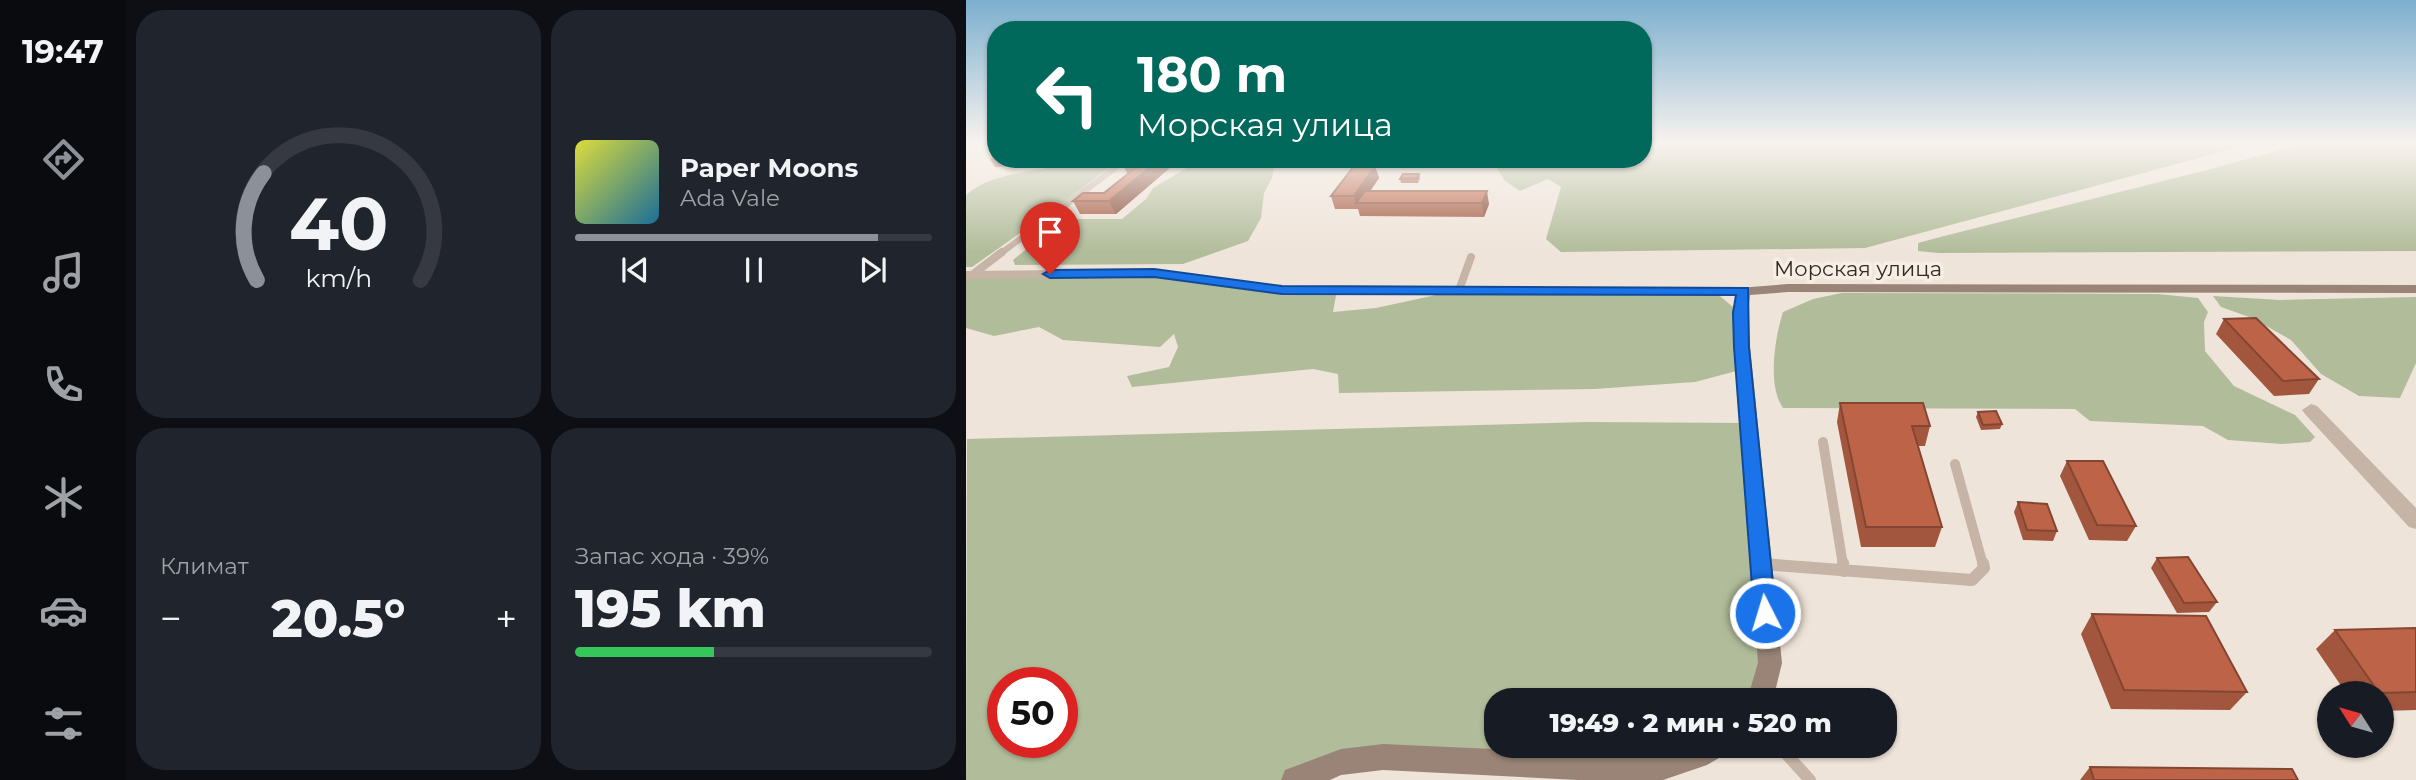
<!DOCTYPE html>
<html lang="ru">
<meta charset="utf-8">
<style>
body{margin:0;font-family:Montserrat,sans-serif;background:#20242c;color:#f1f3f6;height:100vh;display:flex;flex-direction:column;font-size:26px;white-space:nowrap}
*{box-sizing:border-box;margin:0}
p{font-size:23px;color:#9ea1a6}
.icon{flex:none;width:38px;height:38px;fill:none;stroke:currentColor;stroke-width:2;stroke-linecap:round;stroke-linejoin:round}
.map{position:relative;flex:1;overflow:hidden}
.panel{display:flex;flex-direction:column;gap:10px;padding:10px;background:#0d0f14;width:840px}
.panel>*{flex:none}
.top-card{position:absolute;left:21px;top:21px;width:665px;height:147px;border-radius:28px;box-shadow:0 2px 5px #0004;background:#00695c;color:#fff;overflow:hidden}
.needle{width:46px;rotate:307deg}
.controls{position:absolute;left:1351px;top:681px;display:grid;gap:14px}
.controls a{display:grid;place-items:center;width:77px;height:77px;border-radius:50%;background:#171b24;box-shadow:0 2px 5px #0004;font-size:35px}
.speed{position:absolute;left:21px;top:667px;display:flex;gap:14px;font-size:35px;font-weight:700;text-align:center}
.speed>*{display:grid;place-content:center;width:91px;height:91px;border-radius:50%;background:#171b24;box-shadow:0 2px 5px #0004;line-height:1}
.speed .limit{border:10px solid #d22;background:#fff;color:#111}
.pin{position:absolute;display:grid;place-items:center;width:60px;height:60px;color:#fff;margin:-72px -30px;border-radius:50% 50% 50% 0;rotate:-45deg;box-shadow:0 0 7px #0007}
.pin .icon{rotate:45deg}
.me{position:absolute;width:77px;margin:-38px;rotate:355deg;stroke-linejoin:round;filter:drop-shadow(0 0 5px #0008)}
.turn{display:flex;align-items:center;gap:24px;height:147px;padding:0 35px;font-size:32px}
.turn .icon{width:91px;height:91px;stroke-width:2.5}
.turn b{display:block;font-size:49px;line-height:60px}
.big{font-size:52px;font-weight:800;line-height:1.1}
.panel .tile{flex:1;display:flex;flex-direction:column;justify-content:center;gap:10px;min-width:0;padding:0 24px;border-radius:28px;background:#20242c}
.panel .dial{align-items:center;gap:0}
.dial svg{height:182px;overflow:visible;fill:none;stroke:#363941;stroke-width:7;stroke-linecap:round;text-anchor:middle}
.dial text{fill:#f1f3f6;stroke:none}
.song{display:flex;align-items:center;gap:21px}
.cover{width:84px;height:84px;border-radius:10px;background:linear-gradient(135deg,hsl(60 70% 55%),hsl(200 70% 35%))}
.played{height:7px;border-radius:4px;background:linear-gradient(90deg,#8c9099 85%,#363941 85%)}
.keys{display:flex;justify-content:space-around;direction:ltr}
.heat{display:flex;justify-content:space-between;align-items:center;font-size:38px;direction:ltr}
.charge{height:10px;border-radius:5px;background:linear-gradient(90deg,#34c759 39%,#363941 0)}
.panel .tiles{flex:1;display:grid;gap:10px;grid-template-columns:repeat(2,1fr)}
.trip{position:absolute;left:518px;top:688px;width:413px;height:70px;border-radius:28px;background:#171b24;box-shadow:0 2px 5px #0004;font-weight:800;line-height:70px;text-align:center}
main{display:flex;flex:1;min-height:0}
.tab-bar{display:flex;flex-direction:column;width:126px;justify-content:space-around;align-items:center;background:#090b0e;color:#9ea1a6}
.tab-bar .icon{width:49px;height:49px}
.tab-bar .selected{color:#8c9099}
.tab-bar b{font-size:32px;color:#f1f3f6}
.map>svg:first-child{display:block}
.green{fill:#b1bd9a;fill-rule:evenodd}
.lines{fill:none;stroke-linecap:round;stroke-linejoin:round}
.lane-far3{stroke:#c6b4a6;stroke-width:6}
.lane-far2{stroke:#c6b4a6;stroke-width:8}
.lane-far1{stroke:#c6b4a6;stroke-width:10}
.lane{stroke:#c6b4a6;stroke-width:12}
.street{fill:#c6b4a6;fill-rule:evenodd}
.secondary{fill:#998477;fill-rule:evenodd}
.wall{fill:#a3563e}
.shaded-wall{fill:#844632}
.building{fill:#bd6448;stroke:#844632;stroke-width:2}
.route{fill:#1a73e8;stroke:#114b97;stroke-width:2}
.labels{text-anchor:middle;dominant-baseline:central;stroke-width:7;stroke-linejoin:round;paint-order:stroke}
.street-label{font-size:21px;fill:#322a26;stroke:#f7eee4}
</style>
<main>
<nav class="tab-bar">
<b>19:47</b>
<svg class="icon selected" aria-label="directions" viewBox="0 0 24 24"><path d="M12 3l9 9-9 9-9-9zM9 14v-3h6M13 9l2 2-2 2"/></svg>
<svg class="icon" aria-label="music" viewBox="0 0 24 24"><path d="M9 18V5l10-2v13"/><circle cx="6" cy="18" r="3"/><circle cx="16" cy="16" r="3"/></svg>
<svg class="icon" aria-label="phone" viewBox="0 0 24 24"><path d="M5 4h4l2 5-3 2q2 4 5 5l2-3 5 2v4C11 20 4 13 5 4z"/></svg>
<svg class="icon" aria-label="climate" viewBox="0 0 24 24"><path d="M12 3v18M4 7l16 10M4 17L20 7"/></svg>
<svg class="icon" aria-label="car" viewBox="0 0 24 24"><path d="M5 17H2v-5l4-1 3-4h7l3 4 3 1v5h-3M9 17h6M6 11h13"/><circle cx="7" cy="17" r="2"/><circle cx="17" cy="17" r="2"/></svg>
<svg class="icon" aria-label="filters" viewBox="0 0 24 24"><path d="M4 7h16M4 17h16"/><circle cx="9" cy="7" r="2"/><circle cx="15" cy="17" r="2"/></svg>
</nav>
<section class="panel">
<div class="tiles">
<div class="tile dial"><svg viewBox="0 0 100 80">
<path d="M14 69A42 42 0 1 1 86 69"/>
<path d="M14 69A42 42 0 0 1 17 22" stroke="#8c9099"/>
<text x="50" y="56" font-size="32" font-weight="700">40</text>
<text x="50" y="72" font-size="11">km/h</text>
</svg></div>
<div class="tile">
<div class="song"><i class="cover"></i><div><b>Paper Moons</b><p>Ada Vale</p></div></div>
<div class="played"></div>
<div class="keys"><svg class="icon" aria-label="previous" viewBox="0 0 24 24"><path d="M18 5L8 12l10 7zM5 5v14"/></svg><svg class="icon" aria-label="pause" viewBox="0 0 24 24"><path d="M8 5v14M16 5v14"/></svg><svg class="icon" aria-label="next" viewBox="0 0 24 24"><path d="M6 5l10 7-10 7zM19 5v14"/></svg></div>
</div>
<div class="tile"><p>Климат</p>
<div class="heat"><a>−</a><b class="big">20.5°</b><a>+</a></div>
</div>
<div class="tile"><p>Запас хода · 39%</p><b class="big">195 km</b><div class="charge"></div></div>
</div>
</section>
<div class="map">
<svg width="1450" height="780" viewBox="0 0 1450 780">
<rect width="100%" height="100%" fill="#efe4d9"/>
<g class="green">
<polygon points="677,143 1288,143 899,248 595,252 580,239 595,187 582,179 554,191 538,180 526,159 677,159"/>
<polygon points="1338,143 1450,143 1450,251 973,253 952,251 952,243 978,236 1245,169"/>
<path d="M113 159H154L101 200 6 267H0V195C30 169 76 174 113 159Z"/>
<polygon points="180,159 303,159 308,165 306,178 298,193 295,218 282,241 217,264 49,265 47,260 94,222 111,219 156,219 180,199 187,188 226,165 225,161 205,164"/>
<polygon points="188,273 316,290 371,290 367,312 410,308 493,290 748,291 774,313 778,369 729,382 628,389 373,393 372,374 347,369 166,387 161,376 203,367 212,347 208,334 194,347 97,340 73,327 28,336 0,328 0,275"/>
<path d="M876 293 1192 294 1232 298 1242 312 1238 322 1239 351 1268 386 1329 415 1349 437 1344 442 1316 444 1262 440 1237 426 1124 421 1109 409 817 408C801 386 809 337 817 312L847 299Z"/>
<polygon points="1247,296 1314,300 1450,297 1450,363 1434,398 1393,396 1355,374 1325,340 1286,318 1255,307"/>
<path d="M622 422 783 423 794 700H530V746H749L732 756 417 757 329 780H0L1 439ZM37 682H96V742H37Z"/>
</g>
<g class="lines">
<polyline class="lane-far3" points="34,254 149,168"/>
<g class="lane-far2">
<polyline points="6,275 36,252"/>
<polyline points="493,290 505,257"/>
</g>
<g class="lane-far1">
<polyline points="857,442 877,565"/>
<polyline points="989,464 1017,565"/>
<polyline points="796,564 806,565"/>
</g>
<g class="lane">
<polyline points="877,563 878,571"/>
<polyline points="796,564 1006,580 1018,568 1017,563"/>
<polyline points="813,746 844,780"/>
</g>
<g class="street">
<polygon points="188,269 316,286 777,287 784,291 777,295 316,294 188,277 0,279 0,271"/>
<polygon points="1345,404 1351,406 1450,508 1450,529 1443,527 1339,414 1336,410"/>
</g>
<g class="secondary">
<polygon points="822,284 1450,285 1450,293 822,292 784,295 782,313 784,347 816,663 807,700 781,700 792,663 766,313 772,288"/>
<polygon points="417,744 685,756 722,746 762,746 758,755 741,765 697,780 612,780 417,770 375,775 364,780 315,780 319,770 375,749"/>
</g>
</g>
<g class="wall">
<polygon points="30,155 30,159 93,159 83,166 29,167 24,159"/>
<polygon points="203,159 206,166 150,214 114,214 107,201 138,193 163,173 161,173 155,161"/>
<polygon points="383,159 406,159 401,166 409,166 413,178 404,191 523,204 518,217 394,216 392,209 369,209 365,196 388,166 385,166"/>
<polygon points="453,174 454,178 452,183 435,183 434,179"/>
<polygon points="1258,319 1353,379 1343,394 1308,396 1250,334"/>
<polygon points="874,403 964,426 959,446 952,446 976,527 969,547 895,547 871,422"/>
<polygon points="1012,412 1036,424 1034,429 1015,430 1010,417"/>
<polygon points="1101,461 1170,526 1161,541 1123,540 1094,476"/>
<polygon points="1052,502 1091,531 1087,541 1057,540 1048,512"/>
<polygon points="1191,558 1251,602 1243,612 1211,613 1185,568"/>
<polygon points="1126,614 1281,692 1264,710 1145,709 1115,634"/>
<polygon points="1450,628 1450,710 1416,711 1416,693 1380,693 1350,649 1369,630"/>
<polygon points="1124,767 1332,780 1114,780"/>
</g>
<g class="shaded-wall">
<polygon points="79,159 93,159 83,166"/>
<polygon points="194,159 203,159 206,166 150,214 143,201"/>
<polygon points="398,159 406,159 400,166"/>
<polygon points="409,166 413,178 396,203 390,203 392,209 388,196"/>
<polygon points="521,191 523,204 518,217 516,203"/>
</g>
<g class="building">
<polygon points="157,159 194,159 143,201 107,201 117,193 138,193 178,161 155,161"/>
<polygon points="388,166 409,166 388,196 365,196"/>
<polygon points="437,174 453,174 451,178 434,179"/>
<polygon points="399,191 521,191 516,203 390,203"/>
<polygon points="1290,318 1353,379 1317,381 1258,319"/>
<polygon points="874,403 957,403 964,426 946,426 976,527 900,527"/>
<polygon points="1030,411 1036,424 1017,425 1012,412"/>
<polygon points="1101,461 1137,461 1170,526 1131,525"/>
<polygon points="1052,502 1081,504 1091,531 1061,530"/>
<polygon points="1222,557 1251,602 1218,603 1191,558"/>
<polygon points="1126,614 1240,616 1281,692 1158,690"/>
<polygon points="1450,628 1450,692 1413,693 1369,630"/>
<polygon points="1124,767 1326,769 1332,780 1128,780"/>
</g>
<linearGradient id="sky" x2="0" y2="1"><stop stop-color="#7cafcf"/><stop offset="0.57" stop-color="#f8f3ee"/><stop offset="1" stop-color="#f8f3ee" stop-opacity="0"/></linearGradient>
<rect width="1450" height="252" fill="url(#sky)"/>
<polygon class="route" points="188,269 316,286 782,288 783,347 810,613 807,620 799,623 792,620 788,613 768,347 767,313 770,295 316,294 188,277 84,278 77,274 84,270"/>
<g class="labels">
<g class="street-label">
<text x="892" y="268">Морская улица</text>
</g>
</g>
</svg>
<div class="controls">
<a><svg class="needle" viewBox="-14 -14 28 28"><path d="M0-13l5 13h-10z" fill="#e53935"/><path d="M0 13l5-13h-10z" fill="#9ea1a6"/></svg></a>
</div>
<div class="speed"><div class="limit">50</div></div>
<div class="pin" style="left:84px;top:274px;background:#d93025"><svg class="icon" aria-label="arrive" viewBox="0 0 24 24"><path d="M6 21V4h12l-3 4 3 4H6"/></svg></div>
<svg class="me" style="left:799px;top:613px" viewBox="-20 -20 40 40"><circle r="17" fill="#1a73e8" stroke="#fff" stroke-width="3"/><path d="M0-11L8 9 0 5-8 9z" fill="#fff"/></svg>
<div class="trip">19:49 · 2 мин · 520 m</div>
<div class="top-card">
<div class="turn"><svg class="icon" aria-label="left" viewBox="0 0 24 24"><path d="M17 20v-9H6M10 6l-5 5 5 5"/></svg><div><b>180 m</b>Морская улица</div></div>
</div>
</div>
</main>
